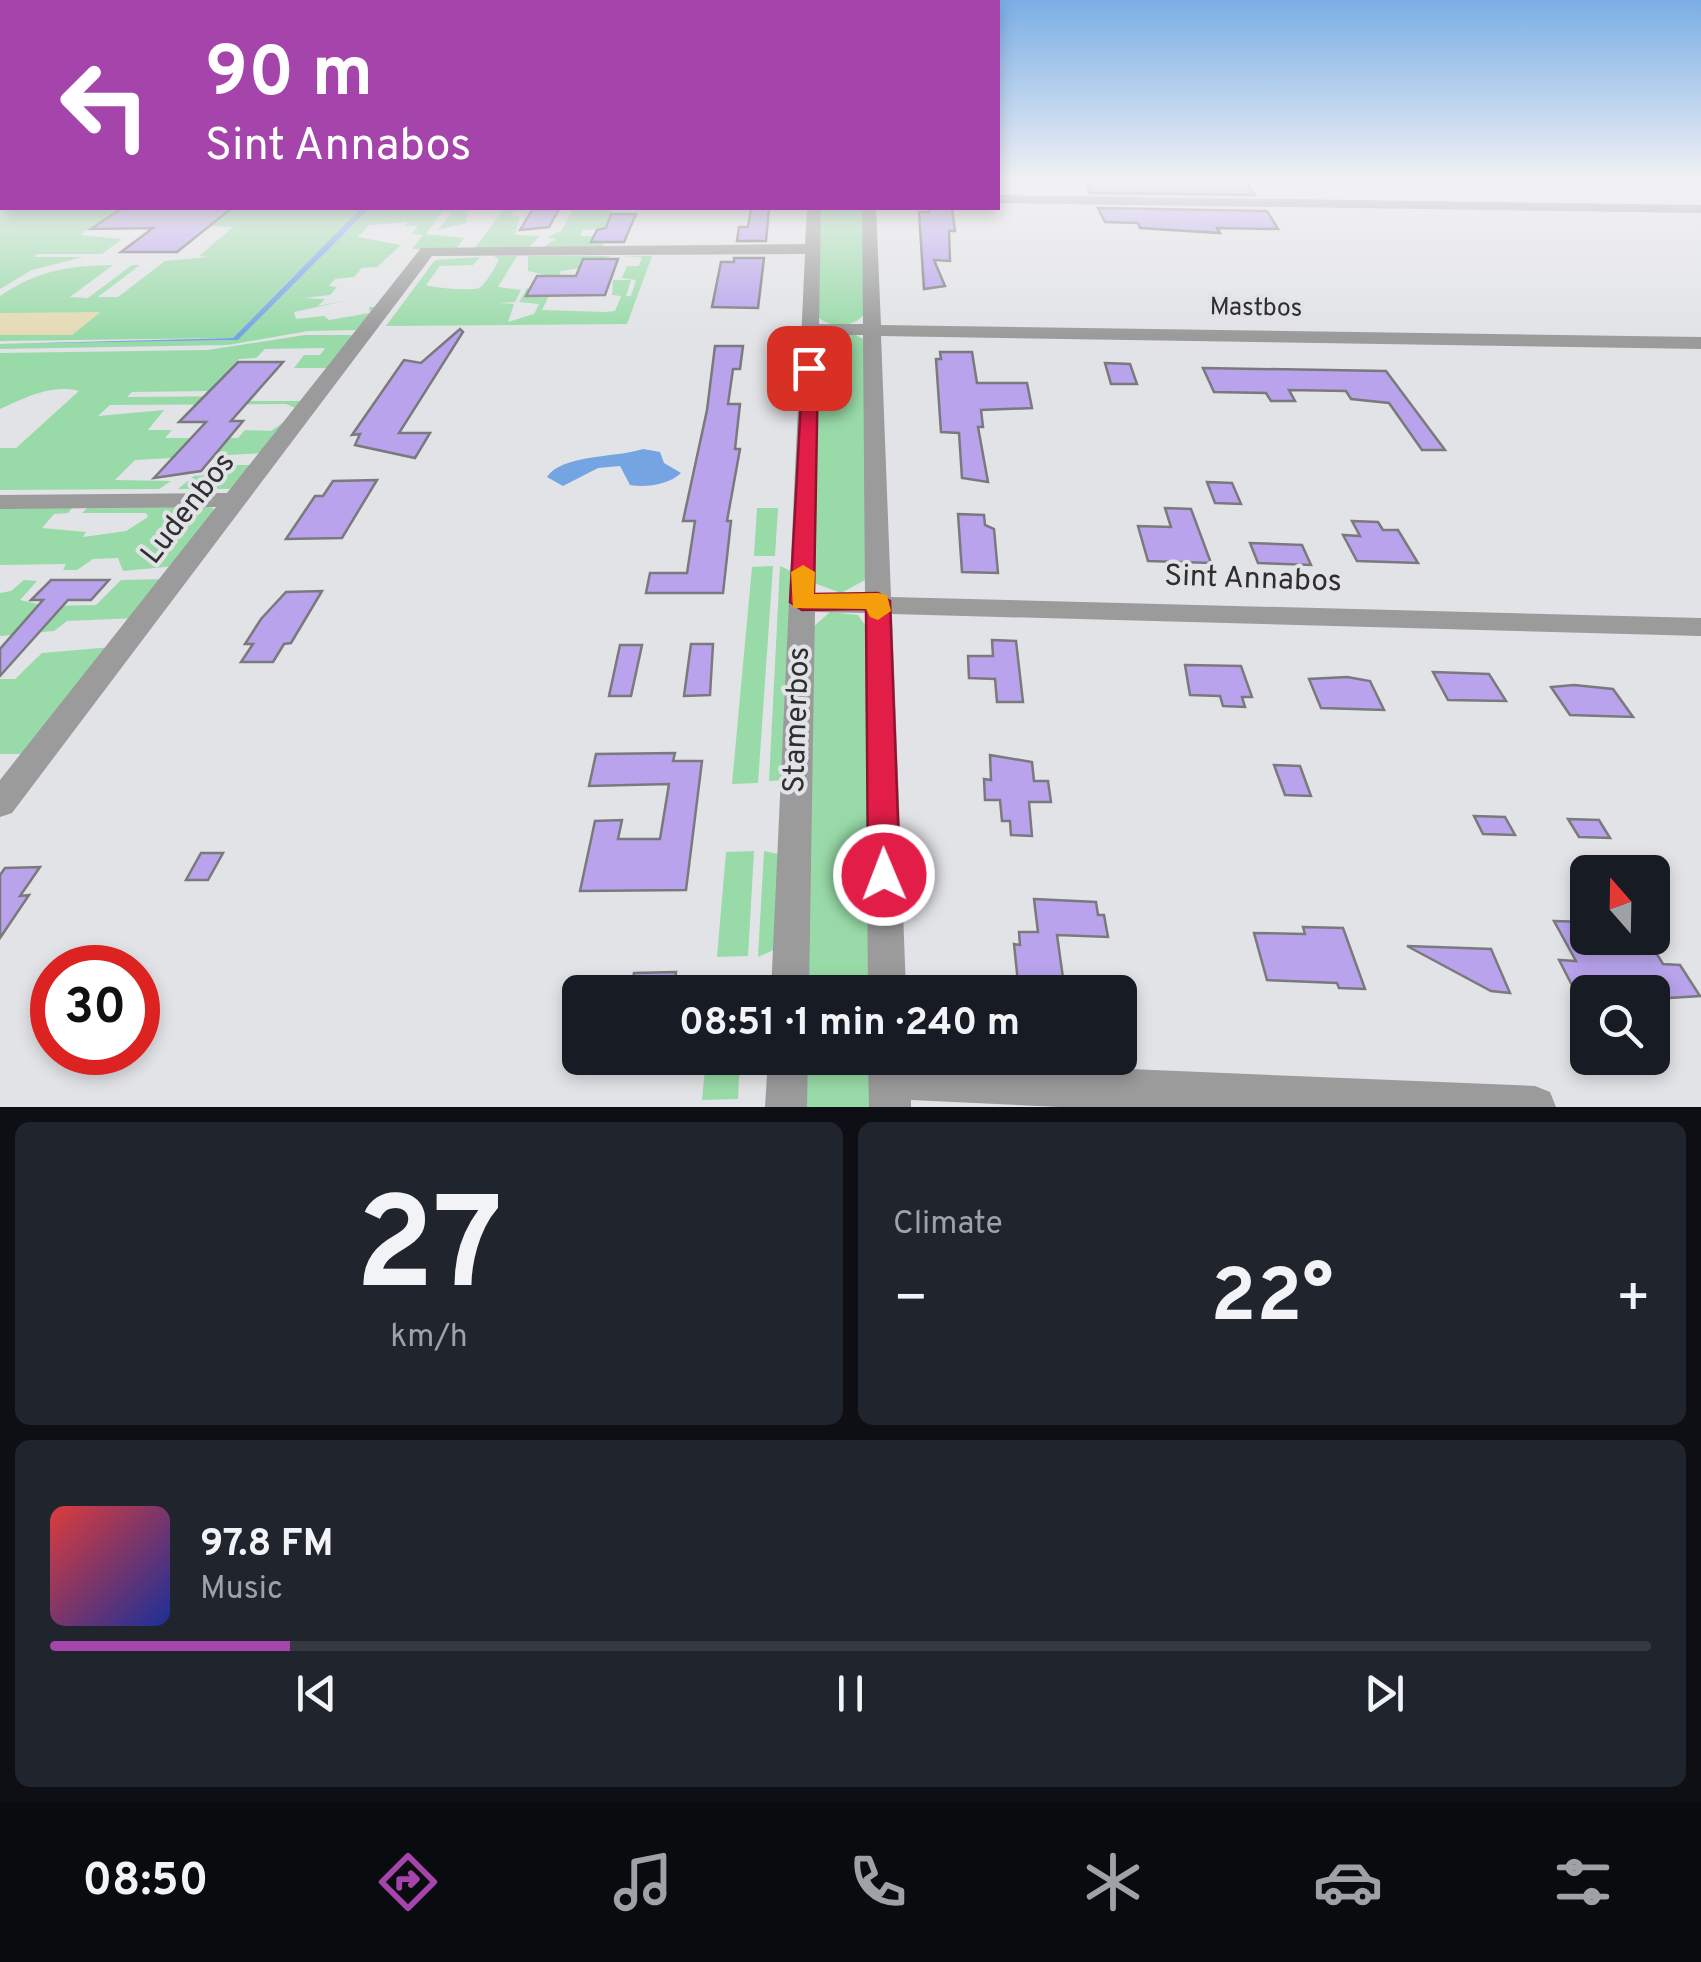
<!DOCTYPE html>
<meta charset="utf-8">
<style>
body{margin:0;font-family:Overpass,sans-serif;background:#20242c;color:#f1f3f6;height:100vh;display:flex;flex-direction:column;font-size:38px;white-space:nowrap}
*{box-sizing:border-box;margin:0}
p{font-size:32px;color:#9ea1a6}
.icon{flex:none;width:55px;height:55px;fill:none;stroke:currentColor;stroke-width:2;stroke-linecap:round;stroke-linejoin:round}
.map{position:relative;height:1107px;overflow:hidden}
.panel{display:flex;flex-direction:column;gap:15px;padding:15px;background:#0d0f14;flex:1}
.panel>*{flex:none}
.banner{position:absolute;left:0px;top:0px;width:1000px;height:210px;box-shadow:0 5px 15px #0003;background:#a544ab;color:#fff;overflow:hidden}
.needle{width:65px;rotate:340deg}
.buttons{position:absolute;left:1570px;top:855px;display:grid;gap:20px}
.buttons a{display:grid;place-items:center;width:100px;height:100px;border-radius:15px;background:#171b24;box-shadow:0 5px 15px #0003;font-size:50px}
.speed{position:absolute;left:30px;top:945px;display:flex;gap:20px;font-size:50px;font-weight:700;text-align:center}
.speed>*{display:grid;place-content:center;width:130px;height:130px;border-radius:50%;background:#171b24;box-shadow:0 5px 15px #0003;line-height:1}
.speed .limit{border:15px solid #d22;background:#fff;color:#111}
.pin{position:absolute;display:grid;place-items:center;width:85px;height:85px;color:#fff;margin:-42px;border-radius:20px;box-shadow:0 5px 15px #0006}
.me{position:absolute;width:110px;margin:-55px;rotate:359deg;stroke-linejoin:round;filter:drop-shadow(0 0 8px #0008)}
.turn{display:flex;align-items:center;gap:35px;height:210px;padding:0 40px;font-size:45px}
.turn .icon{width:130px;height:130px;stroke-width:2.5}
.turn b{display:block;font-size:70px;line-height:85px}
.big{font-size:75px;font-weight:700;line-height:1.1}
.panel .widget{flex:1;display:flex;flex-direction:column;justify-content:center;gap:15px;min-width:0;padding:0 35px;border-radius:15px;background:#20242c}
.panel .dial{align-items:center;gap:0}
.dial b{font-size:130px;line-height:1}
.song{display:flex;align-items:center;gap:30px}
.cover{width:120px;height:120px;border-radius:15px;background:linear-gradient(135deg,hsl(0 70% 55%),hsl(230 70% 35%))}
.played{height:10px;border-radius:5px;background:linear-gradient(90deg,#a544ab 15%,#363941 15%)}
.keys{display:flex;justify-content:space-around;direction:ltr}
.heat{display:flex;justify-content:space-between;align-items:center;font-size:55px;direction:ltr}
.panel .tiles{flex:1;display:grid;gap:15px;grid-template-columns:1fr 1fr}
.widget:last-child{grid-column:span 2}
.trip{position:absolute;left:562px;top:975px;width:575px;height:100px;border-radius:15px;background:#171b24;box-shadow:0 5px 15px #0003;font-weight:700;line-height:100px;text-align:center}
.menu{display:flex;height:160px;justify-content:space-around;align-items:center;background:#090b0e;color:#9ea1a6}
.menu .icon{width:70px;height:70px}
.menu .active{color:#a544ab}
.menu b{font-size:45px;color:#f1f3f6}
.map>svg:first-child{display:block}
.green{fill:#99dba8}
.sand{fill:#e4dab5}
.water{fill:#75a4e2}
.building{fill:#b8a3ec;stroke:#7a797c;stroke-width:2.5}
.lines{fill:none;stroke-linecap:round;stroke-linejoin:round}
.minor{fill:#9a9b9a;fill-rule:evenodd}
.route{fill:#e11d48;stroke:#92132f;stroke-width:2.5}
.slow{fill:#f59e0b}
.labels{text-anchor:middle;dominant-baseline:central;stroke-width:8;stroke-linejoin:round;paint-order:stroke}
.far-street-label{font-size:25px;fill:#2f2f31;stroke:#e2e3e6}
.street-label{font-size:30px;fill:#2f2f31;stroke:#e2e3e6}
</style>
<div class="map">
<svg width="1701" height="1107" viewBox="0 0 1701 1107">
<rect width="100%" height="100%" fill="#e2e3e6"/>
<g class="green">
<polygon points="0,180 2,208 119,208 80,235 122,239 102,254 37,254 34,257 83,257 32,270 0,289"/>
<path d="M234 208H361L233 338 0 341V335H72L99 313H0V296C39 270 67 266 113 265L70 297 88 298 132 265H140L98 297H118L165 261 210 257 199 256 233 227 210 226Z"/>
<polygon points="370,208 469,208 466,223 438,230 452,212 443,211 426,234 464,238 456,249 412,249 423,235 412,234 418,226 405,226 407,222 369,225 358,237 401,245 377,267 362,268 354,277 335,279 329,286 337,287 330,295 304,298 325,299 318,306 354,299 294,312 296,319 324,316 329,320 370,313 369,307 378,307 356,330 308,331 228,345 0,349 0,344 238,340"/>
<polygon points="504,208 521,208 509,215 520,216 515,235 540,236 528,248 475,248"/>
<polygon points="574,208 612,208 610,215 624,214 605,229 583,230 580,236 606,236 602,248 542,248 556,239 547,237 561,231"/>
<path d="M819 208H863L864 314C853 329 829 328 817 316Z"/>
<path d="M494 256H517L498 287 521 290 515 302 499 303 514 304 508 322 534 314 539 304 519 302 527 288 539 287 545 275 528 271V256H611L604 258 601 265 561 271 542 310 605 312 615 311 621 296 612 295 613 280H631L626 296H631L636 280 622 278 627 266H639L642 257 621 256H652L627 324 386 326 435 260 480 257 473 265 440 266 426 285C433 288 472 291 479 288 486 284 495 267 499 260Z"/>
<polygon points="828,333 854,334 865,340 865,580 841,593 814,583 816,339"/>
<path d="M305 335H355L330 368H294L304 355H320L325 348 265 349 256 358 239 359 208 391 132 392 127 397 248 396 259 391 250 401H305L300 410 286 404 110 405 98 416 164 410 148 430H172L165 438H238L245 430 271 431 294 415 264 453 135 460 115 480 171 481 159 489 0 490V448H16L79 391C51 384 25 398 0 409V353L208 350Z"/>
<polygon points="214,465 253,465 230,489 178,489 194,476 206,475"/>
<polygon points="201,505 213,508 216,515 176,566 123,571 118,558 93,559 77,570 63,570 66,564 0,565 0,507 73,507 68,513 54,514 42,528 86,532 83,537 126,531 148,517 146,513 82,513 89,506"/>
<polygon points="757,508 778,508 775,556 754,556"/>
<polygon points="773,566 758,783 732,784 752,567"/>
<polygon points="780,566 793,572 787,780 769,781"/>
<polygon points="165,579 137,618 67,621 54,631 0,636 0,593 11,591 24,580 37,581 20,600 46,606 96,605 121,580"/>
<polygon points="830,612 858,615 867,628 871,992 805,992 813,627"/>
<polygon points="112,647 24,754 0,754 0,679 15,679 42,653"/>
<polygon points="754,851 748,956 717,957 726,852"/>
<polygon points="764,851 778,854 776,949 758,957"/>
<polygon points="706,1058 740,1058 738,1099 702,1100"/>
<polygon points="804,1058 872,1058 873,1107 803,1107"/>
</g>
<polygon class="sand" points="100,312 72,335 0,335 0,313"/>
<g class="water">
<polygon points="361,208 370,208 238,340 0,344 233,338"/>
<path d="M643 449 660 452 664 463 681 473C670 484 646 488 630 485L620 466 598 468 563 486 547 477C562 454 616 458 643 449Z"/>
</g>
<g class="building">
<polygon points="1084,180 1244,180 1255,195 1090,193"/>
<polygon points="122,208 232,208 177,252 121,252 153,228 91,229"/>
<polygon points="751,208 769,208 766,241 737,241 739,227 748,227"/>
<polygon points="929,208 952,208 955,231 949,231 950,261 934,260 945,286 924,289 919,212 929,212"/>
<polygon points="1098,208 1267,211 1278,229 1217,228 1220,233 1140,228 1138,223 1105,222"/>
<polygon points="559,209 549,227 520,230 532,210"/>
<polygon points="611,214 636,214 624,242 591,242 597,230 606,228"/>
<polygon points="734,258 764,258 758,308 712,307 721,262 734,262"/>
<polygon points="583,259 618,259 605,295 526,296 537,276 576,276"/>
<polygon points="460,329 463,332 399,433 430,433 415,458 355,445 360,434 352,435 404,360 421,363"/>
<polygon points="715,346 743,346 740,369 733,369 728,404 740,404 735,449 740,449 727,521 731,521 723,593 646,593 650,573 687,573 695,521 683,521 707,410"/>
<polygon points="940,352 972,352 977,383 1027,383 1032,408 981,410 983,427 978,427 988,482 962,478 959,433 941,432 936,359 941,359"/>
<polygon points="238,362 283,362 231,421 243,421 201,471 154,478 206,422 179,422"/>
<polygon points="1105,363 1130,364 1137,384 1111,384"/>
<polygon points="1203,368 1386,371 1445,450 1422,450 1389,403 1351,399 1346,391 1289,390 1295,401 1271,401 1266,393 1214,392"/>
<polygon points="377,480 342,538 286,539 315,496 323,496 333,481"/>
<polygon points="1207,482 1232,483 1241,504 1215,503"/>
<polygon points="1165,508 1191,509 1211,563 1148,561 1138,526 1171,527"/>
<polygon points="958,514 984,515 985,525 994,529 998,573 962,572"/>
<polygon points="1352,521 1378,522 1383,530 1398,530 1418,563 1357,561 1343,535 1360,536"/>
<polygon points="1250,543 1302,545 1311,565 1258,563"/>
<polygon points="51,580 109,580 91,600 68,600 0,676 0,649 43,600 31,600"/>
<polygon points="322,591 291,643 284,644 273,662 241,662 253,644 245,644 261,619 286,592"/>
<polygon points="992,640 1016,641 1023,702 997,702 995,679 969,678 968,656 993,656"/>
<polygon points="691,644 713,644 710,695 684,696"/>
<polygon points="620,645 642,645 631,696 609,696"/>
<polygon points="1185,665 1241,666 1252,697 1242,697 1245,707 1223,706 1220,696 1190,695"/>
<polygon points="1433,672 1489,674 1506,701 1448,700"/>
<polygon points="1347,677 1370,681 1384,710 1321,708 1309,679"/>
<polygon points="1574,685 1613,689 1633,717 1570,715 1551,687"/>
<polygon points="675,753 673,761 702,761 686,890 580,891 595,821 622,820 618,839 660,839 669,784 589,786 596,754"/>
<polygon points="990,755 1032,762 1034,781 1048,781 1051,802 1029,802 1032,836 1011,835 1010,821 1002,821 1000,800 985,800 984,779 991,780"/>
<polygon points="1274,765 1300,766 1311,796 1285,795"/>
<polygon points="1474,816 1505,817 1515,835 1483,834"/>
<polygon points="1568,819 1599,820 1610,838 1579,837"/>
<polygon points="201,853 223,853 208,880 186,880"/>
<polygon points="40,867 20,896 29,895 0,938 0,875 5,868"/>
<polygon points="1034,899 1096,902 1098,915 1104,915 1108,937 1057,935 1065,992 1019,992 1014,944 1020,945 1019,932 1038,932"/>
<polygon points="1554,921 1588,922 1588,938 1647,938 1663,964 1680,965 1700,996 1654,999 1652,992 1575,991 1559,960 1576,961"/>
<polygon points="1303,927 1343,928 1365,989 1339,988 1337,983 1267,980 1254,933 1305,934"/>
<polygon points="1407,946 1491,949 1510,993 1491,991"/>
<polygon points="676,972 674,992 631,992 634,973"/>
</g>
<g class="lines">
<g class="minor">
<polygon points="998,195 1701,205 1701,213 998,203"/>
<path d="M807 208H821L819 324H863L862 208H876L881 325 1701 337V349L881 336 891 597 1701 618V636L892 614 906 992H868L865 613 815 612 809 992H771L805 254 432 256 12 813 0 817V780L216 507 0 509V495L227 493 421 248 805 244ZM819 335H863L865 596 815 595Z"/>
<polygon points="768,1058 808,1058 807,1107 765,1107"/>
<polygon points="868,1058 1535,1086 1550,1092 1556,1107 1060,1107 911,1100 911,1107 869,1107"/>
</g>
</g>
<linearGradient id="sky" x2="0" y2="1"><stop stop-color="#7aaee6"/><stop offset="0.54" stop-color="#f2f2f4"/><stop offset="1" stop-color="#f2f2f4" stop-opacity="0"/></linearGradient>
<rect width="1701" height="335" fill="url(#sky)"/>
<polygon class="route" points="803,364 818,368 814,594 878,593 890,601 900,875 895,885 884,889 873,885 868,875 866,609 802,610 790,602"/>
<polygon class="slow" points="803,565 815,572 814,594 878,593 887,595 891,611 878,620 870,617 866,609 793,608 791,572"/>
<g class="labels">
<g class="far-street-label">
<text transform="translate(1256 309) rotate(1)">Mastbos</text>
</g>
<g class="street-label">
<text transform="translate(189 509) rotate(-52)">Ludenbos</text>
<text transform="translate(1253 580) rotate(2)">Sint Annabos</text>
<text transform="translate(798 720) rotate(-88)">Stamerbos</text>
</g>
</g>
</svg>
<div class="buttons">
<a><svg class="needle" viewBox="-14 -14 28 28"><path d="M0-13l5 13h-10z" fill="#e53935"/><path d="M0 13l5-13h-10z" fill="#9ea1a6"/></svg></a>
<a><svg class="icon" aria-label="search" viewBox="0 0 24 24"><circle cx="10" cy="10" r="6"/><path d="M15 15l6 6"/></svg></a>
</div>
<div class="speed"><div class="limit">30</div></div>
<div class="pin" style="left:809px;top:368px;background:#d93025"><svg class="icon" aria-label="arrive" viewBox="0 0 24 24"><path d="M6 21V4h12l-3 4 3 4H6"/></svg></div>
<svg class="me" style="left:884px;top:875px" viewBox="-20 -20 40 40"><circle r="17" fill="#e11d48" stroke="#fff" stroke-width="3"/><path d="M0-11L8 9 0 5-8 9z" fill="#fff"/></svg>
<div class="trip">08:51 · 1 min · 240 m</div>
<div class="banner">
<div class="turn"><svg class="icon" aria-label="left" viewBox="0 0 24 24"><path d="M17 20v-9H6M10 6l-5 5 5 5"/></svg><div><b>90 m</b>Sint Annabos</div></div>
</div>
</div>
<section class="panel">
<div class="tiles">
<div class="widget dial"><b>27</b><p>km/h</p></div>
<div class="widget"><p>Climate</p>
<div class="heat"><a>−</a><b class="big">22°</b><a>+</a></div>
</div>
<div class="widget">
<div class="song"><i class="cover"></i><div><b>97.8 FM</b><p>Music</p></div></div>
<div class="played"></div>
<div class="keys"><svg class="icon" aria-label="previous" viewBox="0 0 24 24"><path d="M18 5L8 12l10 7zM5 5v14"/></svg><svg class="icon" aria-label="pause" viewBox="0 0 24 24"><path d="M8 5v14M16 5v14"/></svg><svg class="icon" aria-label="next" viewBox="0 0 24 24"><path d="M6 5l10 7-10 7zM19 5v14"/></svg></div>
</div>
</div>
</section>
<nav class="menu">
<b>08:50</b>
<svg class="icon active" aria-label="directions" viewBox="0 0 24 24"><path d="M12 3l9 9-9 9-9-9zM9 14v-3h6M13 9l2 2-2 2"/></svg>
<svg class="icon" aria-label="music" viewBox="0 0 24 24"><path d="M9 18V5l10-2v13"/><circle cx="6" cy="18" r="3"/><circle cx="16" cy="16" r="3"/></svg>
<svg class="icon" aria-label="phone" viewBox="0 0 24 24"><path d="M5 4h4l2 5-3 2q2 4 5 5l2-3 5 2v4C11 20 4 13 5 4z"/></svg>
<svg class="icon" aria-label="climate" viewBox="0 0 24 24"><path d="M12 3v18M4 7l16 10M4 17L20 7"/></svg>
<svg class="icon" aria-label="car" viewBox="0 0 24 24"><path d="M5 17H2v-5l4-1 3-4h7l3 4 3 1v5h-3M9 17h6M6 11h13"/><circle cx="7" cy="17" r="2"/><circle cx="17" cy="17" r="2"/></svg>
<svg class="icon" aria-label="filters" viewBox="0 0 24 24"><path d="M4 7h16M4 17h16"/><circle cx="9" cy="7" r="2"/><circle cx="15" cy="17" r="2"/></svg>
</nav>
